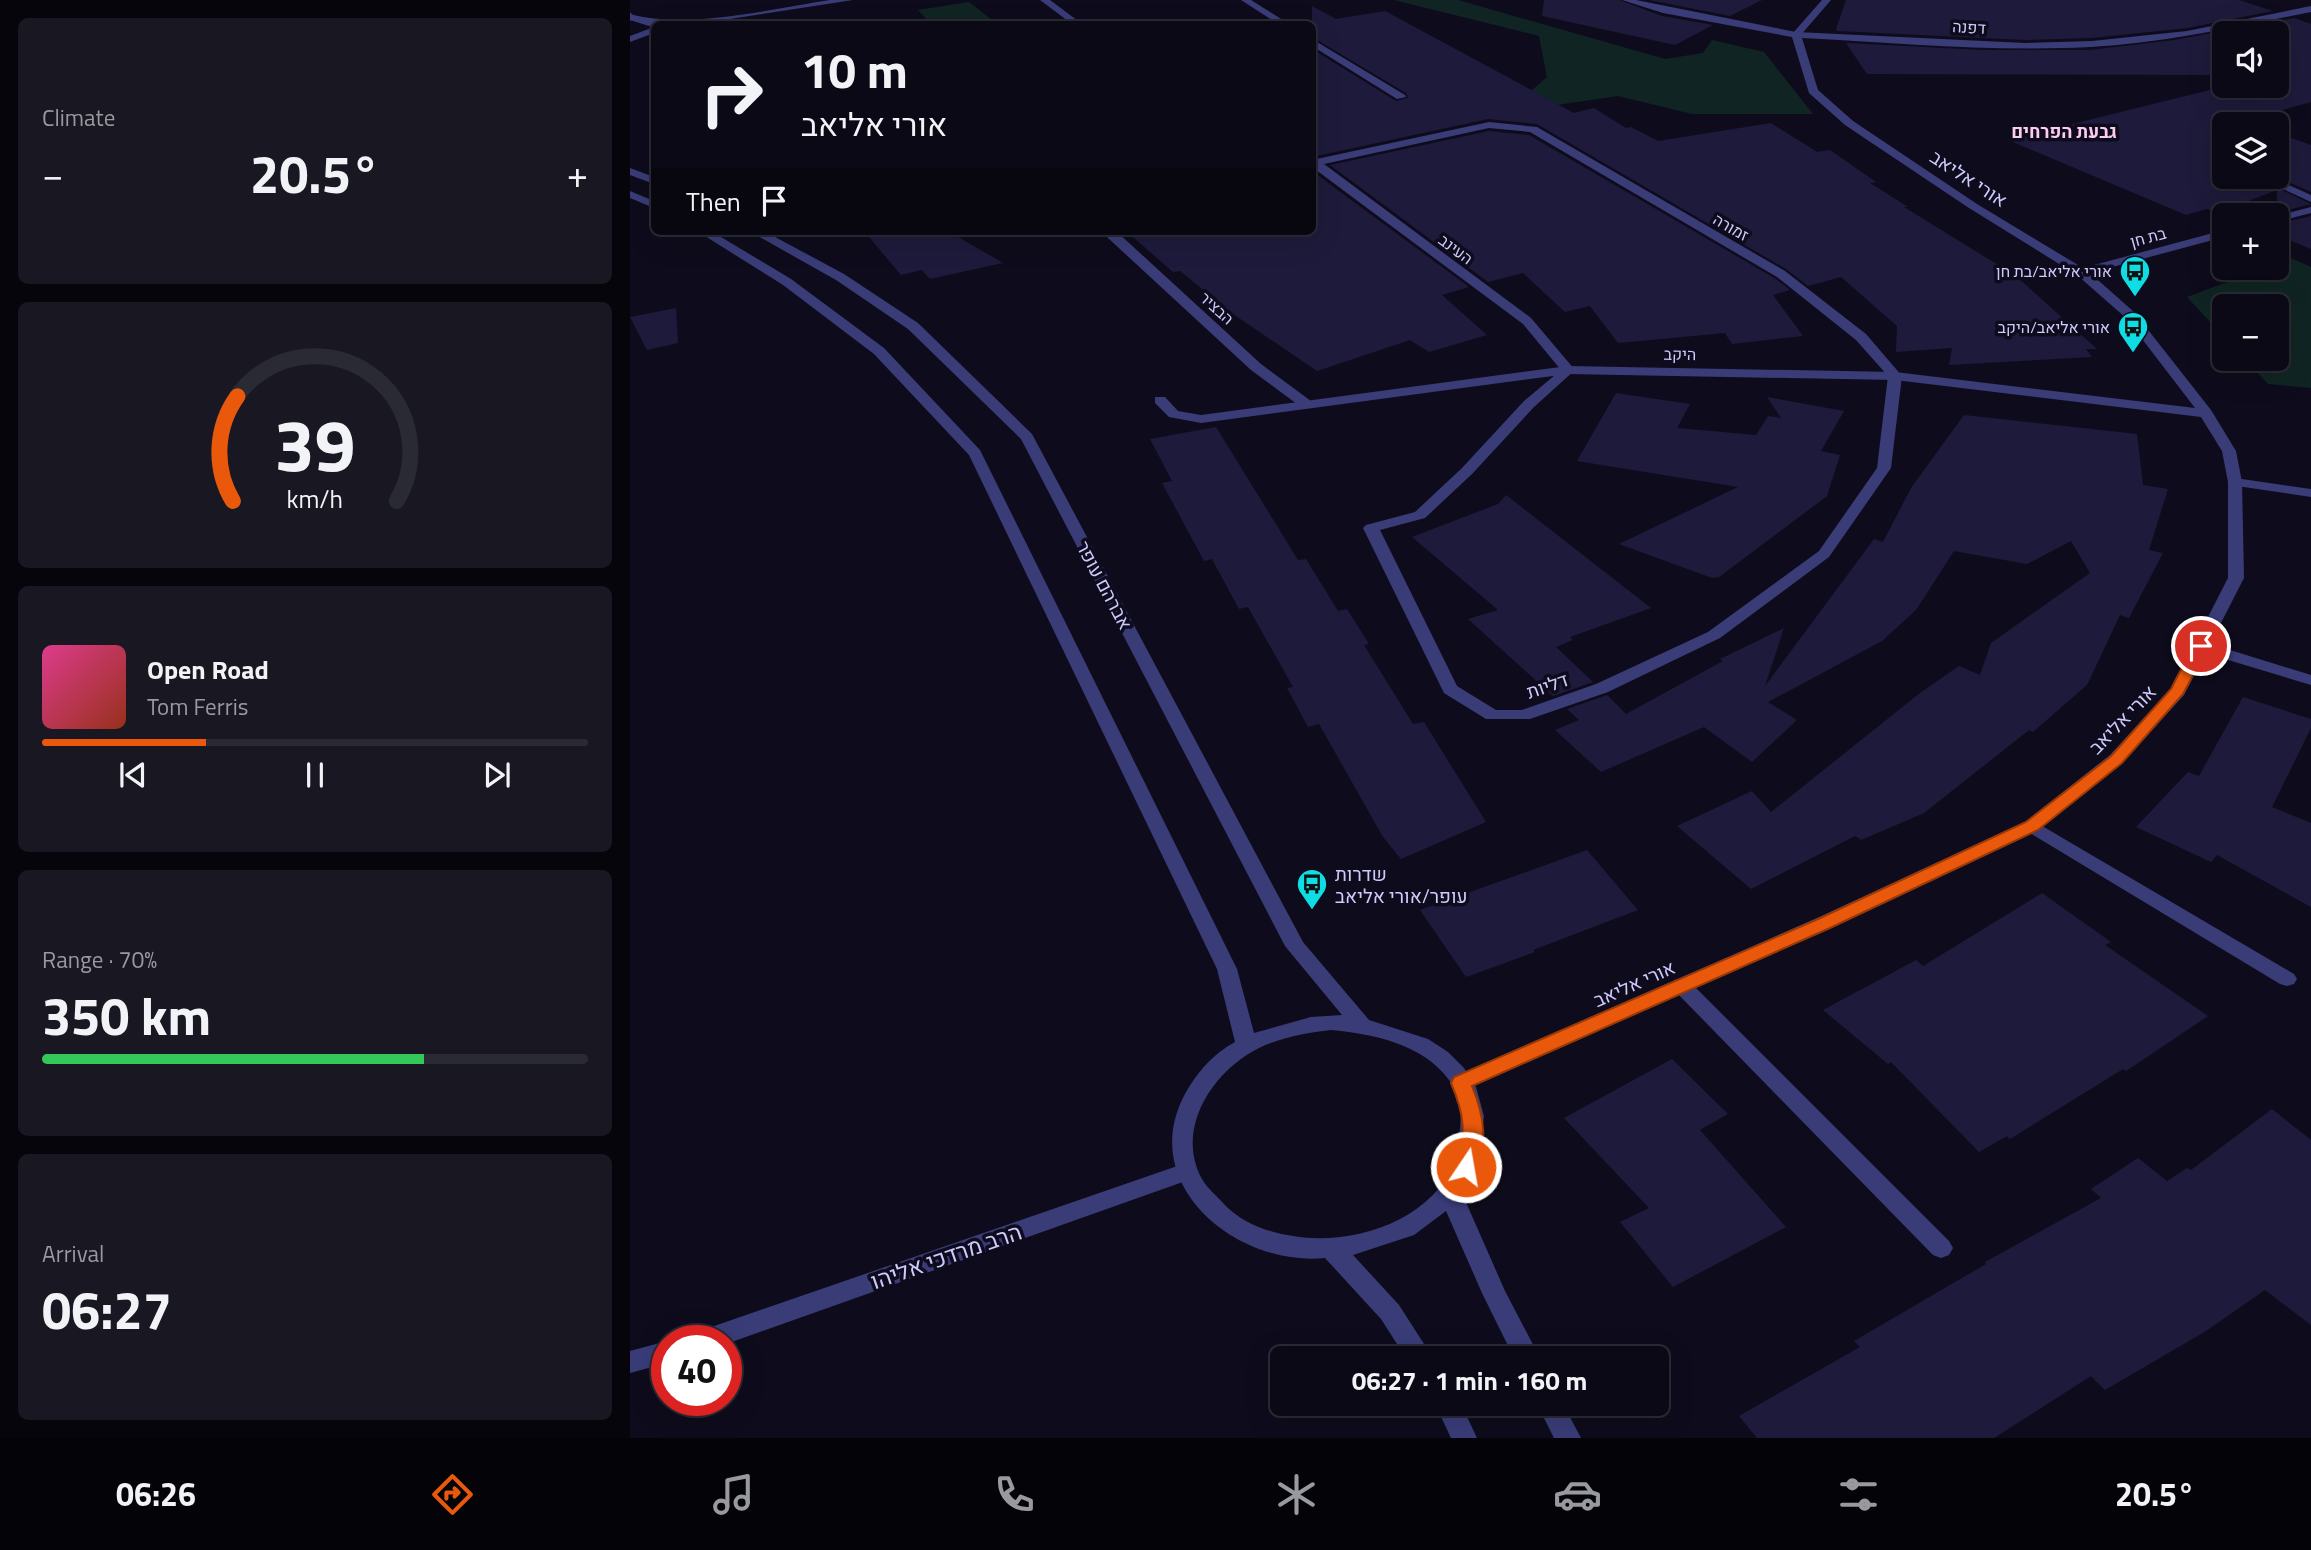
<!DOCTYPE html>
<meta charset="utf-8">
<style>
body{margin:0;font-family:"Titillium Web",Heebo,sans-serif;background:#181722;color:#f1f3f6;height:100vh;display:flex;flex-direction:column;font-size:26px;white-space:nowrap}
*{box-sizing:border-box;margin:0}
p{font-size:23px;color:#999aa0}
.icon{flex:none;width:38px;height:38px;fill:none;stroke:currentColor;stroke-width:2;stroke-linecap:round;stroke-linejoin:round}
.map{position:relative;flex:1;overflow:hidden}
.drawer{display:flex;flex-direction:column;gap:18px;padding:18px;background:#06050c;width:630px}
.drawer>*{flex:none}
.hud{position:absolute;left:21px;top:21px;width:665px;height:214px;border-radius:10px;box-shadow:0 7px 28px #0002,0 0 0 2px #2a2a34;background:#0a0915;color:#f1f3f6;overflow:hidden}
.tools{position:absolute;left:1582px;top:21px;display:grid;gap:14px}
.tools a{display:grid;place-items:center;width:77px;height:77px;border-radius:10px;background:#0a0915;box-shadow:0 7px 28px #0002,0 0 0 2px #2a2a34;font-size:35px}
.speed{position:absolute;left:21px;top:1325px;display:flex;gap:14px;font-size:35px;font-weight:700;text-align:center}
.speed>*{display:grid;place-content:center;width:91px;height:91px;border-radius:50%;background:#0a0915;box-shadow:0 7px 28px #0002,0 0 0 2px #2a2a34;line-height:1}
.speed .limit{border:10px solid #d22;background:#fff;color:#111}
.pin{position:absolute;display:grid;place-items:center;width:60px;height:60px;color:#fff;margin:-30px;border:4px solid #fff;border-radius:50%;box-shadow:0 2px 7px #0007}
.me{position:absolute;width:77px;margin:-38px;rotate:12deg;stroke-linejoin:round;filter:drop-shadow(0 0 5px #0008)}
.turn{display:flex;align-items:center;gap:24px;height:147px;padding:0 35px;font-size:32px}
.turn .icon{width:91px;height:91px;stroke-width:2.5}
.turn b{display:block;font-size:49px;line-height:60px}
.then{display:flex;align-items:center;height:66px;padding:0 35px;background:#0003;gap:14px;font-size:26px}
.big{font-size:52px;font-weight:700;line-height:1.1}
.drawer .card{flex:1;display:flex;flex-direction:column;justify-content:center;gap:10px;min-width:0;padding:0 24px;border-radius:10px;background:#181722}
.drawer .dial{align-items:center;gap:0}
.dial svg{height:182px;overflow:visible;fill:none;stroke:#2a2a34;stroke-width:7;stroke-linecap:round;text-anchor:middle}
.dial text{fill:#f1f3f6;stroke:none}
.song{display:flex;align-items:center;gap:21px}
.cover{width:84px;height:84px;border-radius:10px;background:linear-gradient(135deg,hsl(330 70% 55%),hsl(10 70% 35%))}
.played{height:7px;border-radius:4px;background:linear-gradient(90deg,#ea580c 30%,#2a2a34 30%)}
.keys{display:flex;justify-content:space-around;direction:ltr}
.heat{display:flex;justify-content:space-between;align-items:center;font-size:38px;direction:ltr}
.charge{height:10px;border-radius:5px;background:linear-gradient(90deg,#34c759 70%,#2a2a34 0)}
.trip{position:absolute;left:640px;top:1346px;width:399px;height:70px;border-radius:10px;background:#0a0915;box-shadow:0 7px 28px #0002,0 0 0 2px #2a2a34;font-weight:700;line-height:70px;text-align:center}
.tab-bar{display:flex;height:112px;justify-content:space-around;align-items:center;background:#040408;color:#999aa0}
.tab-bar .icon{width:49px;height:49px}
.tab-bar .current{color:#ea580c}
.tab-bar b{font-size:32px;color:#f1f3f6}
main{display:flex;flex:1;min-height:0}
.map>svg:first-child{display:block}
.green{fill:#102523}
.building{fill:#1e1a3b}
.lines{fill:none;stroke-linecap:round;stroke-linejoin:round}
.pedestrian{fill:#3a3c78;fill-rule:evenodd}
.minor{fill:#3a3c78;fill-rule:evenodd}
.tertiary{fill:#3a3c78;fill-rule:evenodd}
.route{fill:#ea580c;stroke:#983908;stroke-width:2}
.labels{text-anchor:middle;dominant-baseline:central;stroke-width:7;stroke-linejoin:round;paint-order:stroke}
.far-street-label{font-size:16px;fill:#cdcafc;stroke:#0e0c1c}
.far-poi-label{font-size:16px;fill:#cdcafc;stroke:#0e0c1c;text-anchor:end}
.far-neighbourhood-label{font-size:18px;font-weight:bold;fill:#fcccee;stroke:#0e0c1c}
.street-label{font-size:19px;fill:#cdcafc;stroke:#0e0c1c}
.poi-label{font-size:19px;fill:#cdcafc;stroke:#0e0c1c;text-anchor:start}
.near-street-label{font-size:23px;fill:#cdcafc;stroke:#0e0c1c}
</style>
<main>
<section class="drawer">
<div class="card"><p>Climate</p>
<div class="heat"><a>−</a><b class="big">20.5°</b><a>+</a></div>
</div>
<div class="card dial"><svg viewBox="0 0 100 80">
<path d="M14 69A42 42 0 1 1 86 69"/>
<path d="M14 69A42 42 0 0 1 16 23" stroke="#ea580c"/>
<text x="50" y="56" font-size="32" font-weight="700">39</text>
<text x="50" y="72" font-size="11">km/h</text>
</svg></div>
<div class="card">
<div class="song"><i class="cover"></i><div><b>Open Road</b><p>Tom Ferris</p></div></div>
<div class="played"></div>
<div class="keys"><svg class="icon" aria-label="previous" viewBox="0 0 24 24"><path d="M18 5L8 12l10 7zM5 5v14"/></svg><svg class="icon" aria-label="pause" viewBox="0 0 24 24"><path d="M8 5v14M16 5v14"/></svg><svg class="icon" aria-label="next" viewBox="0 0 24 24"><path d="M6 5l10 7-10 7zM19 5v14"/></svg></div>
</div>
<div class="card"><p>Range · 70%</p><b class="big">350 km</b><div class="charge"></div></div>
<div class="card"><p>Arrival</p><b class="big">06:27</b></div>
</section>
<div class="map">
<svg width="1681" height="1438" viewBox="0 0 1681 1438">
<rect width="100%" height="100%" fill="#0e0c1c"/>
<g class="green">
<polygon points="764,0 828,0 1035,59 1073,53 1082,40 1134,52 1183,114 1062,114 988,96 906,108 893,98 917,77 909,36"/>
<polygon points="339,2 367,24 301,24 288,10"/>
<polygon points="1661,258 1681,267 1681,388 1638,384 1615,359 1647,359 1647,306 1594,306 1594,337 1557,297 1635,268 1647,268 1647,263"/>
</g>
<g class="building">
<polygon points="914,0 989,0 1032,16 1083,25 1045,45 912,16"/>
<polygon points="1019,0 1132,0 1100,16"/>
<polygon points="1216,0 1609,0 1643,11 1557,28 1462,38 1395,40 1208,31 1206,29"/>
<polygon points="682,6 706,19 755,11 944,113 964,108 996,128 1001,127 1028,141 1141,123 1187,152 1200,150 1246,182 1240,183 1278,207 1274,207 1386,276 1467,349 1456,349 1462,357 1319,365 1322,348 1266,352 1267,326 1211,277 1178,286 1156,269 907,124 858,119 682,157 682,49 766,101 778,98 776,93 682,37"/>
<polygon points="1664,18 1681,24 1681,102 1614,121 1622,124 1594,124 1594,177 1625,177 1681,204 1647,213 1647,190 1587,213 1577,209 1556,215 1378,140 1596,86 1647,86 1647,33 1594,33 1594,75 1237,74 1216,43 1352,50 1460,50 1544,40"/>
<polygon points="859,131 899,135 1146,279 1160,290 1143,295 1173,336 1102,344 1095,333 988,343 960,306 935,312 893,273 858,282 700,165"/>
<polygon points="1647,133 1681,145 1681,192 1647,177"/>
<polygon points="682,171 839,287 812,295 857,335 799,352 780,340 687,371 603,314 550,271 543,272 496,231 682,231"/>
<polygon points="1681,216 1681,249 1647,235 1647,224"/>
<polygon points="234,231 318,231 373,263 300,279 292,270 271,275"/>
<polygon points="46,308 48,343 17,350 0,317"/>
<polygon points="986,393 1060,404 1047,428 1126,435 1138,416 1151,418 1137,397 1214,411 1191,451 1210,455 1197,496 1089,577 1082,578 989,544 1108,487 947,461"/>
<polygon points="1334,415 1507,434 1513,485 1538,489 1519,550 1533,553 1499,618 1490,615 1457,685 1403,732 1399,730 1294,813 1231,840 1225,836 1121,889 1047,826 1122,791 1141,812 1290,693 1329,666 1350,675 1361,643 1460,573 1441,541 1397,564 1324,551 1286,610 1252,641 1138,702 1167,720 1122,762 1074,727 971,772 925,730 949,720 937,709 977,695 996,714 1093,661 1090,659 1154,628 1135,686 1244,539 1253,542 1281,488"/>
<polygon points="586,427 668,560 676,559 708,611 717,609 739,644 734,645 783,724 794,722 856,822 771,859 753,837 689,724 678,727 657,688 663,687 618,607 609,609 582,559 574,561 532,483 542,481 520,439"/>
<polygon points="876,495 1021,608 940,637 943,640 926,647 963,682 923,696 838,619 868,610 782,537 868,504"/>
<polygon points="1613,697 1681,719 1681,728 1642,807 1681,823 1681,907 1587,855 1581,862 1506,827 1558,772 1569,776"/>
<polygon points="957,850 1008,910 903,950 905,952 836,977 790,910"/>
<polygon points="1412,893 1481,942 1475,945 1578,1016 1496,1071 1493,1069 1380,1139 1377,1136 1349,1152 1261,1062 1258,1064 1193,1010 1286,960 1293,966"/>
<polygon points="1042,1059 1098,1114 1070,1130 1156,1227 1043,1287 990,1222 1019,1208 934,1118"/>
<polygon points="1642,1109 1681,1140 1681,1325 1635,1290 1576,1331 1475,1390 1461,1376 1364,1438 1127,1438 1109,1416 1230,1347 1224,1341 1356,1264 1355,1262 1471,1198 1461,1189 1508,1158 1537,1181 1557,1168 1561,1170"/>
</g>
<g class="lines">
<g class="pedestrian">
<polygon points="1192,0 1201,0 1169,37 1163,37 1163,33"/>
<path d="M859 122 907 127 1155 271 1236 334 1272 376 1261 468 1199 557 1090 638 978 692 900 719H856L814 693 733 528 736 525 785 512 832 468 894 401 931 370 893 324 682 167V160ZM859 128 900 132 1147 277 1226 340 1258 376 1247 468 1189 551 1078 632 966 684 892 710H866L827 686 750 530 795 518 842 474 904 407 945 370 901 318 694 164Z"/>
<polygon points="1627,177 1641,177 1681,195 1681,202"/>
<polygon points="474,231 486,231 631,364 681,401 681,407 671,407 621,370 478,238"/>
<polygon points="1605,478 1681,489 1681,497 1600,485 1598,482 1600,479"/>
<polygon points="1571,641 1681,675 1681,685 1565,650 1563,646"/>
<polygon points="1402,820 1664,974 1667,979 1664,984 1657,986 1650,984 1395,830 1393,826 1395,822"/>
<polygon points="1051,978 1058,980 1319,1241 1323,1248 1319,1255 1311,1258 1303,1255 1044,990 1041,985 1044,980"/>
</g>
<g class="minor">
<path d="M200 0H223L67 24 19 26 0 20V14C58 30 140 9 200 0Z"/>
<polygon points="410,0 420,0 452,24 442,24"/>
<polygon points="611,0 621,0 659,24 648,24"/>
<path d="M992 0H1006L1166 32 1395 43 1462 41 1557 31 1681 6V12C1608 26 1535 43 1460 47 1364 52 1267 43 1172 38L1188 90 1223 121 1347 204 1453 268 1594 230V237L1460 273 1504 312 1581 410 1606 451 1612 482 1614 578 1554 695 1492 763 1409 830 1201 928 831 1091 823 1089 820 1083 823 1077 1187 918 1395 822 1480 755 1541 689 1598 578V482L1592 451 1571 417 1265 380 938 374 571 423 539 417 525 403V397H535L548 411 571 415 938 366 1265 372 1565 408 1496 318 1447 275 1339 208 1215 125 1179 93 1162 37 1033 13Z"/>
<polygon points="24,27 24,33 0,42 0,36"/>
<polygon points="682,39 775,95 776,97 767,99 682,46"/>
<polygon points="1681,207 1681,213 1647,222 1647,216"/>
<polygon points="556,1163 564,1166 567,1172 564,1178 96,1344 96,1340 63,1340 67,1332"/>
<polygon points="37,1341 37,1363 0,1373 0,1351"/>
</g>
<g class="tertiary">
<polygon points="0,12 5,18 0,21"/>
<polygon points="0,168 24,177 24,184 0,175"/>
<polygon points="0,191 24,201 24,208 0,198"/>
<path d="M67 231H81L161 279 254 348 350 450 607 969 624 1033 681 1017 712 1015 655 946 391 439 278 329 206 280 119 231H134L214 274 288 323 402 434 673 942 739 1020 798 1039 818 1052 834 1068 846 1087 854 1116 848 1163 831 1191 875 1291 910 1358H884L852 1293 816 1211 784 1235 723 1255 769 1305 803 1358H776L751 1319 695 1258C604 1267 501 1180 559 1087 571 1068 585 1053 605 1042L587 969 339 455 244 354 153 285ZM701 1030C743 1034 793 1044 819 1080 832 1097 832 1116 829 1136 828 1144 828 1155 825 1162 800 1222 722 1246 663 1236 637 1232 611 1223 593 1203 586 1195 577 1188 572 1179 544 1128 584 1070 629 1048 652 1037 676 1033 701 1030Z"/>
<polygon points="805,1404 831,1404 847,1438 821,1438"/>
<polygon points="907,1404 933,1404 951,1438 924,1438"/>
</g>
</g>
<path class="route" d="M1571 641 1579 646 1553 694 1492 763 1408 830 1200 928 842 1086C854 1115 859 1144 844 1173L836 1175 829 1173 826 1167C836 1132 835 1116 821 1083L824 1077 1188 919 1396 822 1481 756 1541 689 1563 646Z"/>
<defs>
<g id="bus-pin" transform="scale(1.575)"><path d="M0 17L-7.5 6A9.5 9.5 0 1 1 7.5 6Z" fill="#0edde4" stroke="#0e0c1c"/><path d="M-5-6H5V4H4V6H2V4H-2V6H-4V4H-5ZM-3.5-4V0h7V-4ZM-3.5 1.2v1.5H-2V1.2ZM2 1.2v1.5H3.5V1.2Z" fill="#111"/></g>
</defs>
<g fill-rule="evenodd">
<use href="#bus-pin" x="1505" y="271"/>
<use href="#bus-pin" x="1503" y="327"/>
<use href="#bus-pin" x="682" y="884"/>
</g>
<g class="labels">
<g class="far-street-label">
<text transform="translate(1339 27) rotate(3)">דפנה</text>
<text transform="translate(1101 227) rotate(30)">זמורה</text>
<text transform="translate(1518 237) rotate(-15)">בת חן</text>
<text transform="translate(826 249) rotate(37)">העינב</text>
<text transform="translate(587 308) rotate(42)">הבציר</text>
<text transform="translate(1050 354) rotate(1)">היקב</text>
</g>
<g class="far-poi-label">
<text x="1482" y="271">אורי אליאב/בת חן</text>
<text x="1480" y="327">אורי אליאב/היקב</text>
</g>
<g class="far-neighbourhood-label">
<text x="1434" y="131">גבעת הפרחים</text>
</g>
<g class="street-label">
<text transform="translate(1339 178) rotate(33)">אורי אליאב</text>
<text transform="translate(475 585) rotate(62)">אברהם עופר</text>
<text transform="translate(917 685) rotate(-19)">דליות</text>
<text transform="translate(1492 719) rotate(-46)">אורי אליאב</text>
<text transform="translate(1004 983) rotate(-24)">אורי אליאב</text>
</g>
<g class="poi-label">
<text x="705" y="873">שדרות<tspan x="705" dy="22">עופר/אורי אליאב</tspan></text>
</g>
<g class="near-street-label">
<text transform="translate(316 1256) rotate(-19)">הרב מרדכי אליהו</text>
</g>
</g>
</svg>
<div class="tools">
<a><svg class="icon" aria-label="sound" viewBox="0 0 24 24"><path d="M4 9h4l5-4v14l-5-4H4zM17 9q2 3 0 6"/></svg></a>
<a><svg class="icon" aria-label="layers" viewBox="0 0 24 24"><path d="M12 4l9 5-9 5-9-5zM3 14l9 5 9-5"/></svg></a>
<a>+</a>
<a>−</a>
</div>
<div class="speed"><div class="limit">40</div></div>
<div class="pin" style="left:1571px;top:646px;background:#d93025"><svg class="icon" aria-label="arrive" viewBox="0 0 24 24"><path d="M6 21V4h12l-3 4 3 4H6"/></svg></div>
<svg class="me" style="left:836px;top:1167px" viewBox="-20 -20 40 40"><circle r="17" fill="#ea580c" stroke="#fff" stroke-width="3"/><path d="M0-11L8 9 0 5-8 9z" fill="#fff"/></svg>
<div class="trip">06:27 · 1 min · 160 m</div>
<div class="hud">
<div class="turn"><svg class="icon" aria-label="right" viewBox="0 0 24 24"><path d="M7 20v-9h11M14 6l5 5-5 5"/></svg><div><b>10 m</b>אורי אליאב</div></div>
<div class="then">Then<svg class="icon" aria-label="arrive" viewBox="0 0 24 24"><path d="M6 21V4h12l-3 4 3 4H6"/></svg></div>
</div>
</div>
</main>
<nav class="tab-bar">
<b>06:26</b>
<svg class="icon current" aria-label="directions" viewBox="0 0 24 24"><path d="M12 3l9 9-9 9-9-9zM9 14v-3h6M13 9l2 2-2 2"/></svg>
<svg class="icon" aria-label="music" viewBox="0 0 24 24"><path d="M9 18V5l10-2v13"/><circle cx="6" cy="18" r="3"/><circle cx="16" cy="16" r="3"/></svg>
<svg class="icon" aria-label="phone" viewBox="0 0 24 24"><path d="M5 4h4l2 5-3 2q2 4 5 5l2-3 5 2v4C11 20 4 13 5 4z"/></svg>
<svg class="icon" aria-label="climate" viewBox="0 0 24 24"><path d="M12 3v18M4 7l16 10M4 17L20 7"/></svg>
<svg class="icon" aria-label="car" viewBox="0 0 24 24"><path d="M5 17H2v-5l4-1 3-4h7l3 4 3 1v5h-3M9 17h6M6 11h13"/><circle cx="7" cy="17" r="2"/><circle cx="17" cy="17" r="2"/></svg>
<svg class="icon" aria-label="filters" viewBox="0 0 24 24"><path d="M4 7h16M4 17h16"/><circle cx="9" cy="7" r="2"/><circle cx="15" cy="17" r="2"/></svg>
<b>20.5°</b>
</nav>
